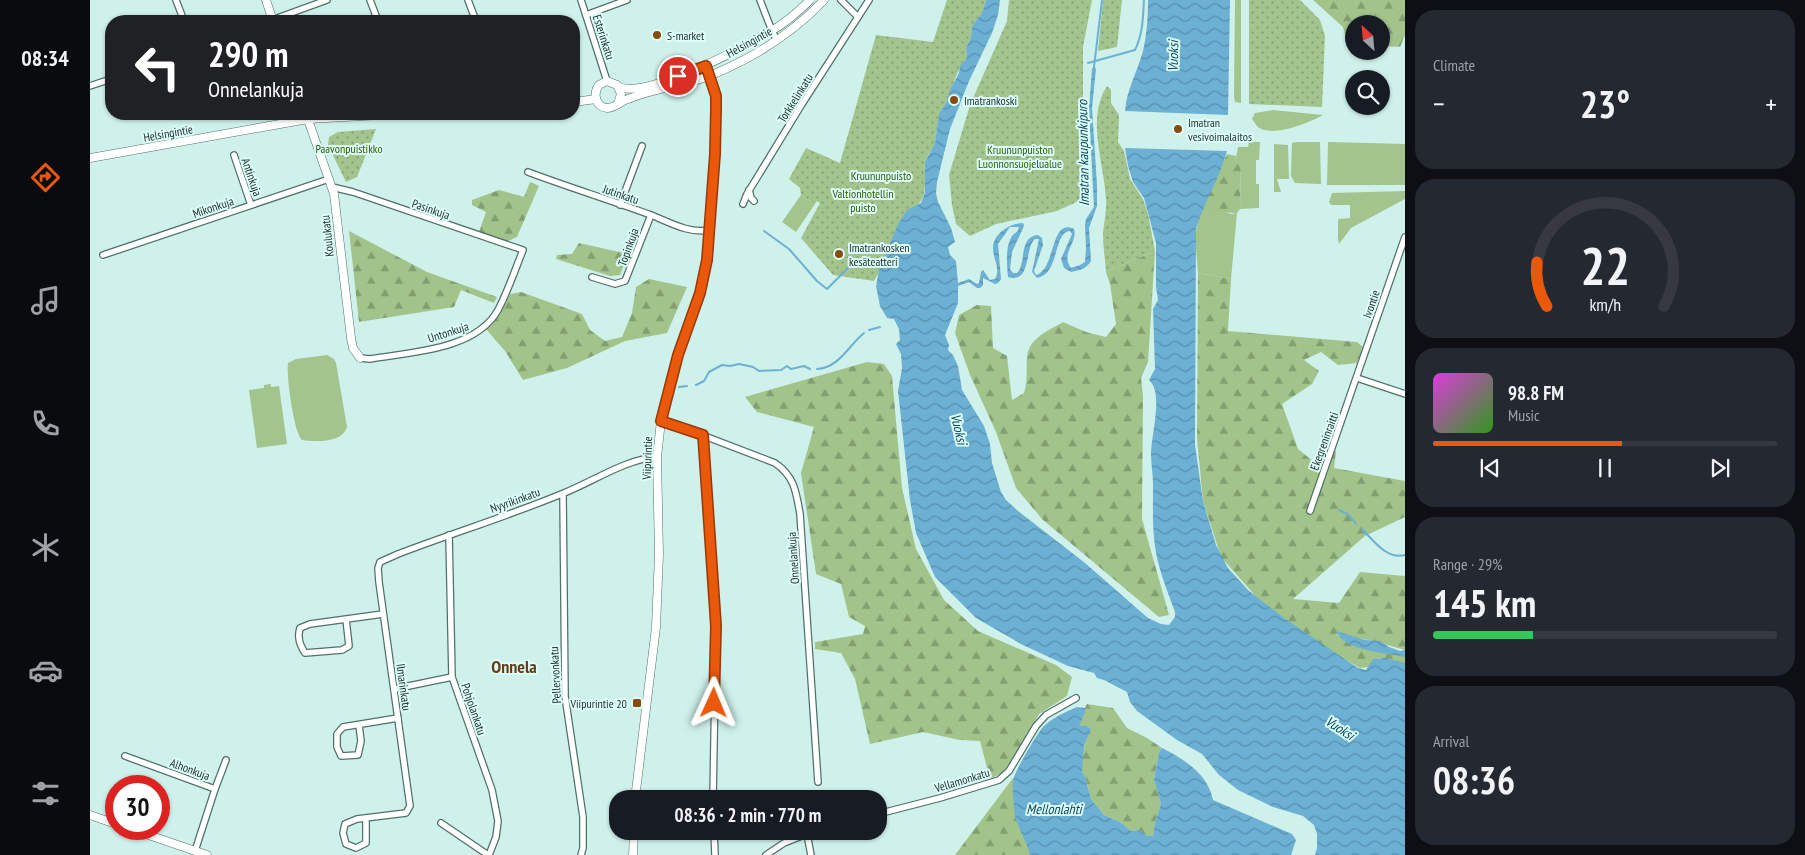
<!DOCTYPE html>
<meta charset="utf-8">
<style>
body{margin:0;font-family:"PT Sans Narrow",sans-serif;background:#242831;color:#f1f3f6;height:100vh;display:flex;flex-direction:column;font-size:19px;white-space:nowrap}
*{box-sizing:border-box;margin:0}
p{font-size:16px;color:#9ea1a6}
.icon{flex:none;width:28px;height:28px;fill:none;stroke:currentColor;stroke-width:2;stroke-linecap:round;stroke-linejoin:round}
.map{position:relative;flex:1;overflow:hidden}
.panel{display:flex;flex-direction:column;gap:10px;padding:10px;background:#0d0f14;width:400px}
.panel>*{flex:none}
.top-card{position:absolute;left:15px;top:15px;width:475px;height:105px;border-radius:20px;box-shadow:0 1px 4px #0004;background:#202124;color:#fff;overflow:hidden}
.needle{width:32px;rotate:334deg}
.controls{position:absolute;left:1255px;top:15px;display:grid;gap:10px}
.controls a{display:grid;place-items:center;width:45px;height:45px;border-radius:50%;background:#171b24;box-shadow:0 1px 4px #0004;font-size:25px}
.speed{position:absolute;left:15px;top:775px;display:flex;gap:10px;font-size:25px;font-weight:700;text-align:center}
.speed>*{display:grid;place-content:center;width:65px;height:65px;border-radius:50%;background:#171b24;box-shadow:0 1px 4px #0004;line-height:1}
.speed .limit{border:8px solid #d22;background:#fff;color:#111}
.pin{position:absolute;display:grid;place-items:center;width:42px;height:42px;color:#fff;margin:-21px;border:2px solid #fff;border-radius:50%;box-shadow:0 1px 5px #0007}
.me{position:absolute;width:55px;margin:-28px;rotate:1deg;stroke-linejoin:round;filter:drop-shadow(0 0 4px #0008)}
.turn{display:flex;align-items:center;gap:18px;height:105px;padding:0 20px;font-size:22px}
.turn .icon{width:65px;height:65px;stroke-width:2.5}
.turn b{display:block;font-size:35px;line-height:42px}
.big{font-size:38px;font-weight:800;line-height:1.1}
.panel .widget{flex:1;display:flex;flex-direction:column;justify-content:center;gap:8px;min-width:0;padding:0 18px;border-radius:20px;background:#242831}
.panel .dial{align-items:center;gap:0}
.dial svg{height:130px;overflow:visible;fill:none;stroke:#363941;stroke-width:7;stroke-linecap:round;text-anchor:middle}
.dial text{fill:#f1f3f6;stroke:none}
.song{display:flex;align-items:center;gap:15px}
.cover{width:60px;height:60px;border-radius:8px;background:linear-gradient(135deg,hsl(300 70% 55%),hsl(110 70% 35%))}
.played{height:5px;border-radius:2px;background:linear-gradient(90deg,#ea580c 55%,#363941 55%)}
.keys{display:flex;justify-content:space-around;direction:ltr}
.heat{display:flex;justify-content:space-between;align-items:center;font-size:28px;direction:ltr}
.charge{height:8px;border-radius:4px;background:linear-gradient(90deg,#34c759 29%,#363941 0)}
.trip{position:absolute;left:519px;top:790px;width:278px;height:50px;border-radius:20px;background:#171b24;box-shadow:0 1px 4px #0004;font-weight:800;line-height:50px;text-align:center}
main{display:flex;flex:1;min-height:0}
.tabs{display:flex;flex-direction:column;width:90px;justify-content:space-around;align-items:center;background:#090b0e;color:#9ea1a6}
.tabs .icon{width:35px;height:35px}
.tabs .active{color:#ea580c}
.tabs b{font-size:22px;color:#f1f3f6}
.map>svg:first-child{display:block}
.green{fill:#a3c48d}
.forest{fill:url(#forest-firs)}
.park{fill:url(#park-dots)}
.water{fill:url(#water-waves)}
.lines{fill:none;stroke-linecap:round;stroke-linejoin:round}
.stream{stroke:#6cb0d4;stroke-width:2}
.street-casing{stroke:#51706a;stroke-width:8}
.secondary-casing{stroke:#51706a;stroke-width:9}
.street{stroke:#fff;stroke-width:5.5}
.secondary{stroke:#fff;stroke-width:8}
.route-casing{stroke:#983908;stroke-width:12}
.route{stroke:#ea580c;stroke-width:9}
.poi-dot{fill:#894b0e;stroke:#dcfef8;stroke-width:2}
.labels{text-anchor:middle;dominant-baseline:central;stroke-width:4;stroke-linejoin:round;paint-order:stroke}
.poi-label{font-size:12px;fill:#1f2b29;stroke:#dcfef8;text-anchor:start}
.street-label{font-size:12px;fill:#1f2b29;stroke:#dcfef8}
.park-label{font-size:12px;fill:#325903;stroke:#dcfef8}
.water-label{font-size:14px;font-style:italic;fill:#0d475f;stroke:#dcfef8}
.district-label{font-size:18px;font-weight:bold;fill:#673b15;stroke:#dcfef8}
</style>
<main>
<nav class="tabs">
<b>08:34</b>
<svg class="icon active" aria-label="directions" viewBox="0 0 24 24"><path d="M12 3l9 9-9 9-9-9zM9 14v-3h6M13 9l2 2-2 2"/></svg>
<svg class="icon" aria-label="music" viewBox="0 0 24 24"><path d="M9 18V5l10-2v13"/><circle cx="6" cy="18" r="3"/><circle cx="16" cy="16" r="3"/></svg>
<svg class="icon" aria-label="phone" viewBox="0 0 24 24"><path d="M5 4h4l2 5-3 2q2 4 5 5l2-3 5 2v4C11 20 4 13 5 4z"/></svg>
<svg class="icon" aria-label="climate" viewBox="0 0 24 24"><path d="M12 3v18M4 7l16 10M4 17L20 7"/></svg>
<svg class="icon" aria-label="car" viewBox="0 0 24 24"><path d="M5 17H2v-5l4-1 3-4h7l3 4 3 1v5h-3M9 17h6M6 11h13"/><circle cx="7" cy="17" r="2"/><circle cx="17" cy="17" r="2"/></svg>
<svg class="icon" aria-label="filters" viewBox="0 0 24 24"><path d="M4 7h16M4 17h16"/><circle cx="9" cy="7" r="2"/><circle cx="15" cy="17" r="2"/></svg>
</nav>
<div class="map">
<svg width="1315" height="855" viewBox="0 0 1315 855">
<defs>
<pattern id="forest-firs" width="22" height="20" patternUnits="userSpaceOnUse" patternTransform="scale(1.25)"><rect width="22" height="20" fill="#a2c48b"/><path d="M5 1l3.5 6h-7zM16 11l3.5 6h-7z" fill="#839f72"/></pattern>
<pattern id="park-dots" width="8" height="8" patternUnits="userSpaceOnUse" patternTransform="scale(1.25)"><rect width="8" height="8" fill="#a3c48d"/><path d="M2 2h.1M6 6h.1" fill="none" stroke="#849f73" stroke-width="1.8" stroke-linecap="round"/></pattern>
<pattern id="water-waves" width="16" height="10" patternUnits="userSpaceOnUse" patternTransform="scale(1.25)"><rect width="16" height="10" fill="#6cb0d4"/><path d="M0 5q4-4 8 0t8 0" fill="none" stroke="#588fac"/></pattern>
</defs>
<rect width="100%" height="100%" fill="#cff1eb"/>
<g class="green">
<polygon points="1145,0 1151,0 1151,103 1145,102 1144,97"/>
<path d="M1183 110 1233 115C1219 123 1179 139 1167 126 1165 124 1164 121 1162 119L1165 113Z"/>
<polygon points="1159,142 1170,142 1169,160 1166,160 1166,184 1169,184 1169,208 1150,209 1151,164 1145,162 1148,147 1158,147"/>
<polygon points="1206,142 1230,142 1231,184 1205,183 1201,176 1202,143"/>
<polygon points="1238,142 1315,144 1315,185 1237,185"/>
<polygon points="1184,144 1198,145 1199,179 1187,179 1191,192 1184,192"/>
<polygon points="1315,191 1315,199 1261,228 1249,244 1248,239 1248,219 1260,218 1260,205 1241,205 1239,202 1242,193"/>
<polygon points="711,195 725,204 706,232 692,222"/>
<polygon points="1112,204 1141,214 1147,213 1141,279 1108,273 1105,236"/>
<path d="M237 355 244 359 246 363 257 427C252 443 226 442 212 440 204 434 196 375 198 363L206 359Z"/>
<polygon points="181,384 181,387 189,386 197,444 167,448 159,390 174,388 174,385"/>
</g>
<g class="forest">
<polygon points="1223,0 1315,0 1315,35 1310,47 1291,46 1291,24 1264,24 1264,45 1258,45 1253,27"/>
<polygon points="1137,154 1146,156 1145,162 1151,163 1150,209 1147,213 1125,212 1112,204 1128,175"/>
<polygon points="440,182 449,186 427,237 418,241 389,232 396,212 382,205 382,200 409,190 434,197"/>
<polygon points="259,231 337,272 407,297 404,303 371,290 364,307 269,322"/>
<polygon points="489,243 538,254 530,275 520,276 466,259 467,255 482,254"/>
<path d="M1065 251 1058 362 1051 378 1053 396 1052 519 1079 615 1069 617 953 520 926 488 906 432 880 375 865 333 869 315 887 305 901 306 903 348 917 356 922 400 934 393C938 381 936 370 937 357 939 338 958 331 973 322L996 332 1016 337 1026 324 1020 284 1016 272Z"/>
<polygon points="1108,273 1141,279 1138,331 1267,342 1273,347 1267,363 1248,365 1231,352 1214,360 1229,371 1222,384 1192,404 1208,449 1224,462 1235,449 1246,451 1244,468 1315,481 1315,517 1275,536 1203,599 1249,603 1270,572 1315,576 1315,650 1283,641 1246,634 1254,639 1315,656 1315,664 1288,658 1280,667 1270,668 1232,646 1193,620 1170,601 1131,557 1113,501 1107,439"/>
<path d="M559 279 597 287 577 333 535 341 477 368 433 380 415 351 396 329C407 319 414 308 420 294L431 292 492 314 500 330 515 341 532 337 542 313 546 287Z"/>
<polygon points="777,362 794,364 802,376 812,488 826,549 854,600 888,631 966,665 982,677 977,696 949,714 916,771 900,779 890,741 870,740 833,732 780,744 765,679 751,653 725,649 725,642 773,634 775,626 759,617 751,584 726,574 711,473 724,427 667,412 655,397"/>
<path d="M997 704 1023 708 1037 728 1057 738 1072 748 1069 752 1064 779 1071 804 1065 823 1063 837 1058 836 1049 830 1041 831 1030 822 1014 815 1001 799 995 776 992 772C991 757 994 742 1001 729L988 726 995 713V708Z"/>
<polygon points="923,778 944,855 865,855"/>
</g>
<g class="park">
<path d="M857 0H896L892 13 882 26 881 37 876 48 877 58C867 69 862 88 856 103 854 107 850 111 849 116 847 125 847 134 845 143 843 149 836 157 835 163 834 177 839 197 826 206L784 281 743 275 711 238 730 203 727 201 725 204 711 195 710 188 699 179 716 148 750 163 786 35 843 42Z"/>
<polygon points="919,0 1002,0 993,47 993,199 967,211 906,224 880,236 866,224 862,205 859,175 880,105 917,21"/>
<polygon points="1013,0 1032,0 1027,47 1008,51"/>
<polygon points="1159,0 1210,0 1230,20 1235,36 1232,107 1159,104"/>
<path d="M1017 86 1021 90V103L1029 115 1028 142 1034 151 1040 179 1053 199 1058 214 1065 251 1016 272C1015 259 1013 246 1013 233 1014 222 1017 210 1016 199 1014 163 996 118 1017 86Z"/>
<polygon points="286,129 267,177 256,182 238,145 239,137 248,132"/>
</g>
<g class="water">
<path d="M896 0H910L908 15 902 33 879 81 860 129 847 182 846 193 848 202 861 228 865 242 858 247 860 255 866 261 868 283 879 279 887 284 889 283 891 272 893 270 900 280 905 279C911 269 903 259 903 248 903 234 920 223 933 223L934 226 922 252 920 269 923 273H927C937 263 928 237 948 235L952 238 953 245 944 271 946 275C966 270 960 217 984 229 988 243 970 253 981 268L990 265 995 262 996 248 995 225 996 219 1004 207 999 108 1002 69 1004 66 1006 69 1002 108 1007 185V206L999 228 1001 261C996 269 991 270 981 272L974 268 971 259 982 234 980 231C963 232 970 274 947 278L942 272 949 239H945C934 248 942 284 918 277 917 265 915 247 922 236 925 232 928 233 929 227H920L908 244 911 279 908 283 905 284 893 278V285L890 288H887L879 282 868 286V303L855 335 859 345 858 350 863 355 868 366 872 390 894 426 900 444 902 463 911 492 916 500 928 511 995 563 1058 618 1071 624 1079 625 1085 617V612C1078 593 1070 573 1066 553 1062 530 1063 508 1063 484 1063 474 1061 464 1061 454 1061 435 1074 393 1059 380L1065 369 1063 309 1068 300 1066 287V243L1054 198 1043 182 1038 166 1035 148 1137 151C1130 178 1114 202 1106 229L1105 445 1113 501 1126 545 1138 568 1158 590 1194 618 1268 668 1276 670 1283 659 1296 658 1315 663V855H1225L1227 848V834L1224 825 1213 816 1183 807 1148 790 1129 775 1112 754 1087 740 1047 711 1040 702 1037 692 1014 680 1007 678 1004 673 978 666 931 644 886 618 845 577 826 533 820 500 808 391 812 368 811 354 806 344 810 340 809 329 804 319 797 318 790 306 786 286 789 270 808 224 817 210 831 203 835 192V162L845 143 849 114 856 103 861 88 869 73 870 66 877 58 876 48 881 37 882 26 892 13Z"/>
<path d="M1058 0H1140L1138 115 1035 111C1037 88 1047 73 1053 51 1057 34 1058 17 1058 0Z"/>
<path d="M1246 631 1275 640 1290 641 1299 647 1310 651 1315 650V657C1297 653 1254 651 1246 631Z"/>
<path d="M987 707 995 708V713L989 726H996L1001 729 994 746 992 772 995 776 1001 799 1014 815 1030 822 1041 831 1049 830 1058 836H1063L1065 823 1071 804 1064 780 1069 752 1072 748C1094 759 1118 774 1123 800L1202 834 1206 840 1201 855H940C937 841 928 829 925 815 924 812 922 783 923 781 924 772 947 734 953 727 962 718 975 712 987 707Z"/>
</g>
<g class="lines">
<g class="stream">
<path d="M998 63 1045 50C1053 34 1053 17 1054 0"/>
<polyline points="1004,67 1012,0"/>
<polyline points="674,231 699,249 727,281 737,289 762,264 774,260 791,265"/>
<polyline points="779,330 790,327"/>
<path d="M727 369C749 368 759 345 774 333"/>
<polyline points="606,385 614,381 619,372 632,365 640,366 649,364 663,367 669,371 691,370 697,366 701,369 714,366 720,369"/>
<polyline points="589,387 597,386"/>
<polyline points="1249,510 1259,515 1266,524"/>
<path d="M1272 529C1284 541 1297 560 1315 555"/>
</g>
<g class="street-casing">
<g id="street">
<polyline points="86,0 94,21"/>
<polyline points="280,0 288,21"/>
<polyline points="378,0 386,21"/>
<polyline points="491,0 517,81"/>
<polyline points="670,0 682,31 687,40"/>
<polyline points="751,0 768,17"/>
<polyline points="496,15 537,0"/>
<polyline points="179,21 237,0"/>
<polyline points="0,86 21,79"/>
<polyline points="144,155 161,205"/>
<path d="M438 172C478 187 520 200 561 215 579 222 599 234 619 230"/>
<path d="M242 187 263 192 433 250C425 270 418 291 408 310 386 350 321 352 280 359L270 358"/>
<polyline points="659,190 661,198 664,201"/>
<polyline points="653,204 657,194 712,104 779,0"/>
<polyline points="530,205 552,146"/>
<polyline points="13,255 239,179"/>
<polyline points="502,277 525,284 535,281 561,215"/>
<polyline points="1267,378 1315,394"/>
<path d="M571 421 591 427 685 463C705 477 706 492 710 514L728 782"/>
<polyline points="613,435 626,627 623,799"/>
<polyline points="473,494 475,696 493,817 493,848 491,855"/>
<polyline points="1220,511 1315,237"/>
<polyline points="359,535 362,677 402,790 408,821 406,837 399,855"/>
<path d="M256 619 259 646 252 650 215 653C210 645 207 638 210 628L220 624 293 614"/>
<polyline points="304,689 362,677"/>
<polyline points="269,725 271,741 268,755 251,756 247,747 247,734 253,727 308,718"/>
<polyline points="35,756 125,789 105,851"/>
<polyline points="125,789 136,760"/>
<polyline points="788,814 850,798 909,780 919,771 946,726 956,715 986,698"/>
<path d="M276 818V843L266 848 256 844 253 833 255 824 267 819 316 813 320 806 289 582 288 568 290 562 308 554C363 533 421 515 474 493 504 481 536 459 567 457"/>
<polyline points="351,823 398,855"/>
<polyline points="624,831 625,855"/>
<polyline points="717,834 721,855"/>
<polyline points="676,855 694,843 724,831"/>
</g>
</g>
<g class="secondary-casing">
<g id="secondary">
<polyline points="176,0 183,21"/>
<path d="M529 87C556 99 655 47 681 31 696 23 708 12 720 0"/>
<polyline points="484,102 506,99"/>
<path d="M528 104 531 94 527 85 517 81 509 85C503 93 505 107 517 108 525 108 531 101 538 99 564 88 593 86 619 76 661 59 703 33 734 0"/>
<polyline points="216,114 244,194 261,338 263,348 270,358"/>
<polyline points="0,158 218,119 309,114"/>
<polyline points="545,799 566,627 569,554 567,457 571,421 588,355 610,293 617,260 625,154 626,109 626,96 623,83 616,66"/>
<polyline points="0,815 26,824"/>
<polyline points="41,829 117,855"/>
<polyline points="543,855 544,831"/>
</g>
</g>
<use href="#street" class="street"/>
<use href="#secondary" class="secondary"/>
</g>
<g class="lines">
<g class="route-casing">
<polyline id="route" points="588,76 616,66 626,96 626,109 625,154 617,260 610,293 588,355 571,421 613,435 626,626 624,703"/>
</g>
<use href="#route" class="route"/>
</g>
<g class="poi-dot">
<circle cx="567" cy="35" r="5"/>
<circle cx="864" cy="100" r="5"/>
<circle cx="1088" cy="129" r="5"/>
<circle cx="749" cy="254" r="5"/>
<rect x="542" y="698" width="10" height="10" rx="2.5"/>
</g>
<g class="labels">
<g class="poi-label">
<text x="577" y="35">S-market</text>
<text x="874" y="100">Imatrankoski</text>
<text x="1098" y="122">Imatran<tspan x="1098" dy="14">vesivoimalaitos</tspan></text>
<text x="759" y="247">Imatrankosken<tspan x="759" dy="14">kesäteatteri</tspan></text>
<text x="537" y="703" text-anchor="end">Viipurintie 20</text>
</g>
<g class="street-label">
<text transform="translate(514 37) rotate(72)">Esterinkatu</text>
<text transform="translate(659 42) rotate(-29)">Helsingintie</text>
<text transform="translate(705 98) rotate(-58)">Torkkelinkatu</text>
<text transform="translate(78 133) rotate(-10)">Helsingintie</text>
<text transform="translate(162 177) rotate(71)">Antinkuja</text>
<text transform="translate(531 194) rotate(19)">Jutinkatu</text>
<text transform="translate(123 207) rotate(-19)">Mikonkuja</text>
<text transform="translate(341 209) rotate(19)">Pasinkuja</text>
<text transform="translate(237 236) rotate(-96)">Koulukatu</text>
<text transform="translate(538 247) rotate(-70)">Topinkuja</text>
<text transform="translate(1281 304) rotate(-71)">Ivontie</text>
<text transform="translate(358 332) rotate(-18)">Untonkuja</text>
<text transform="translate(1234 441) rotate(-70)">Ekegreninraitti</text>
<text transform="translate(557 458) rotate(-88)">Viipurintie</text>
<text transform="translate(425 500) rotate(-20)">Nyyrikinkatu</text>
<text transform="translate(703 558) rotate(-94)">Onnelankuja</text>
<text transform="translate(465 675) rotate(-93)">Pellervonkatu</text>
<text transform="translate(314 687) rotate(82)">Ilmarinkatu</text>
<text transform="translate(384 709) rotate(71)">Pohjolankatu</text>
<text transform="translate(100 769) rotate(20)">Alhonkuja</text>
<text transform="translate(872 780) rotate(-17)">Vellamonkatu</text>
</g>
<g class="park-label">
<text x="259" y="148">Paavonpuistikko</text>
<text x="930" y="149">Kruununpuiston<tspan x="930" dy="14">Luonnonsuojelualue</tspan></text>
<text x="791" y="175">Kruununpuisto</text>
<text x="773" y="193">Valtionhotellin<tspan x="773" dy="14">puisto</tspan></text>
</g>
<g class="water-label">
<text transform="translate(1083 56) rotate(-89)">Vuoksi</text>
<text transform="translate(993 153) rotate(-91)">Imatran kaupunkipuro</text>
<text transform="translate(869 429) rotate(77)">Vuoksi</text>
<text transform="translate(1250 728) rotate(33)">Vuoksi</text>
<text x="964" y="809">Mellonlahti</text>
</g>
<g class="district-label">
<text x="424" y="666">Onnela</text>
</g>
</g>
</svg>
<div class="controls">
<a><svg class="needle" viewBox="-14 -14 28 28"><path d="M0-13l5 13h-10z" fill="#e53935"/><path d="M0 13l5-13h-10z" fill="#9ea1a6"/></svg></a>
<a><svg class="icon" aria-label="search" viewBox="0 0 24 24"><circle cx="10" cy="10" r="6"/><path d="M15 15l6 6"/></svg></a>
</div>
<div class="speed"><div class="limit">30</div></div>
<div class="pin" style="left:588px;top:76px;background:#d93025"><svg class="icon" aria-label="arrive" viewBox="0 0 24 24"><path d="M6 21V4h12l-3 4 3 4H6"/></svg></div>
<svg class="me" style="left:624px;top:703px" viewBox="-20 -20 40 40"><path d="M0-17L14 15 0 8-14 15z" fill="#ea580c" stroke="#fff" stroke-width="4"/></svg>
<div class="trip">08:36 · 2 min · 770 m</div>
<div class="top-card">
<div class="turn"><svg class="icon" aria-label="left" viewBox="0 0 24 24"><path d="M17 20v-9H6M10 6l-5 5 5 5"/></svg><div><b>290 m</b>Onnelankuja</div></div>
</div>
</div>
<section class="panel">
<div class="widget"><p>Climate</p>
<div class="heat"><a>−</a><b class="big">23°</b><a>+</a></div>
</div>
<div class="widget dial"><svg viewBox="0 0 100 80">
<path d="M14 69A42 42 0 1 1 86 69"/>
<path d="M14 69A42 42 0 0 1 8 42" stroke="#ea580c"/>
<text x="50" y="56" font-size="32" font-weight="700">22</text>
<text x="50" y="72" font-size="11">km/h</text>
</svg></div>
<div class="widget">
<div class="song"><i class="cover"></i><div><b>98.8 FM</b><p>Music</p></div></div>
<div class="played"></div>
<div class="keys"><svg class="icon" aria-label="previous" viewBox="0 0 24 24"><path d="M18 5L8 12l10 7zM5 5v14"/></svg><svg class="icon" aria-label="pause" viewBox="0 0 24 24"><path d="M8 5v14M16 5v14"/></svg><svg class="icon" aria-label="next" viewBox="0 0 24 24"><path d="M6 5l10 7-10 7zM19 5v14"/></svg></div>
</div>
<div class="widget"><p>Range · 29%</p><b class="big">145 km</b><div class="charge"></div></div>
<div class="widget"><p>Arrival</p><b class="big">08:36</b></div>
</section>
</main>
